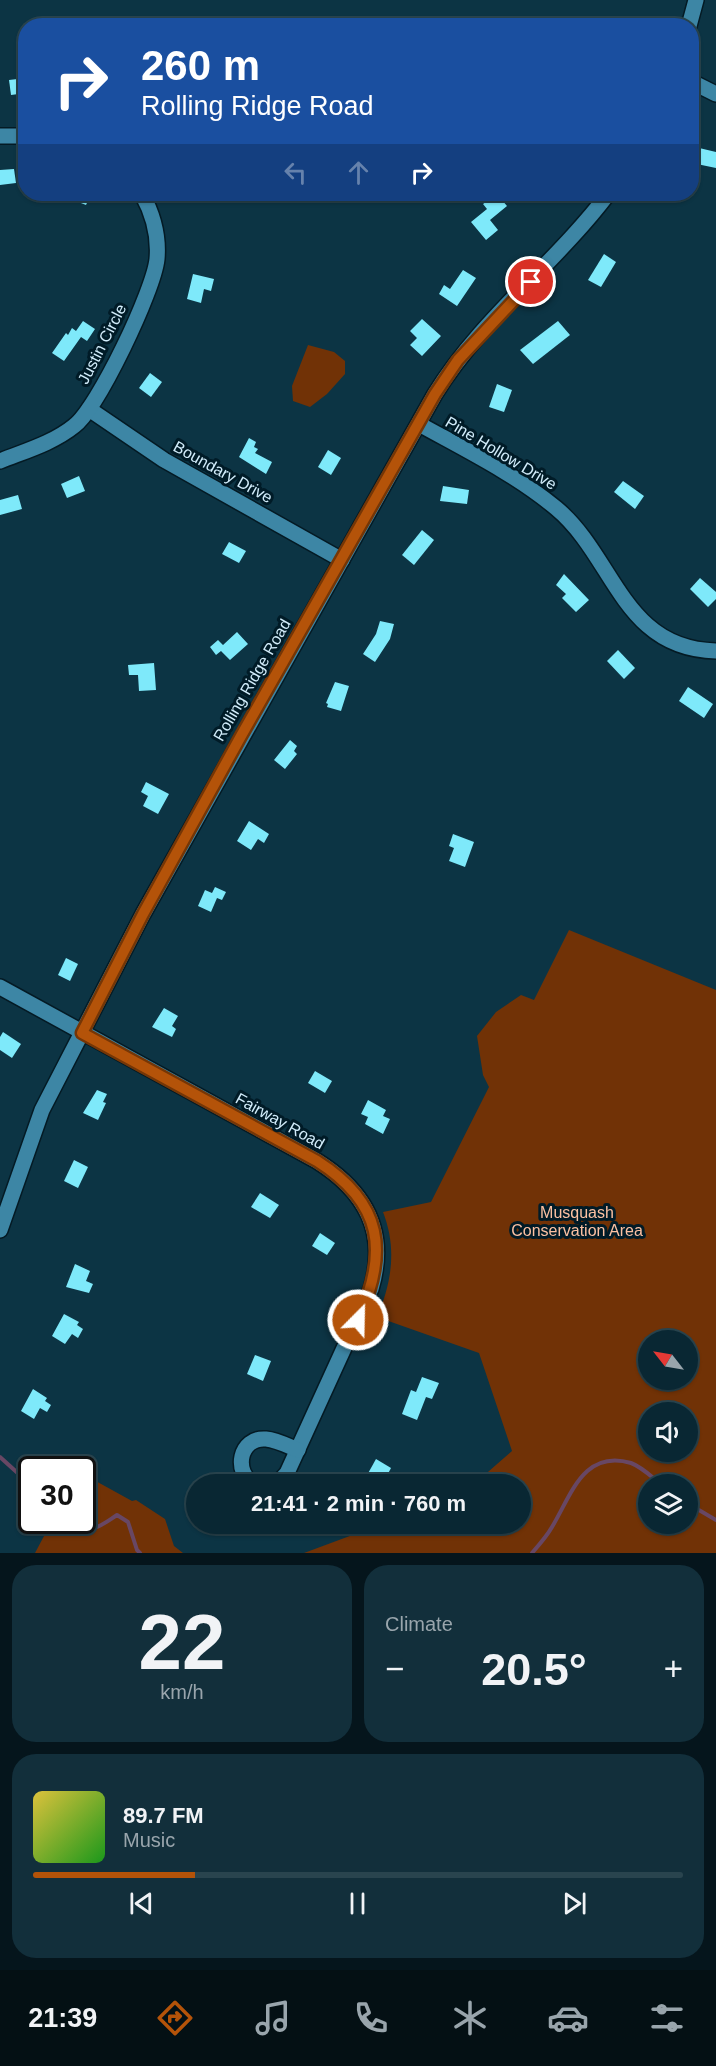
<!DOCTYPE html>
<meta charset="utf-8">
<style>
body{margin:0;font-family:Arial,sans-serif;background:#122f3b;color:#f1f3f6;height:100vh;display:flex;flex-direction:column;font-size:22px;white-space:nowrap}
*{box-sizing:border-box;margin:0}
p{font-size:20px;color:#99a5ac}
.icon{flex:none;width:33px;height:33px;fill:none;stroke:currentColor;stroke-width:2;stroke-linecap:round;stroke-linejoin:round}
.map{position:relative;height:1553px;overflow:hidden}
.drawer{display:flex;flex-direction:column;gap:12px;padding:12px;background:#05151c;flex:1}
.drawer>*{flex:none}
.guide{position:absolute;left:18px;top:18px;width:681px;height:183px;border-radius:24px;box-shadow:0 2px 4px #0004,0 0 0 2px #29444e;background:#1a4fa0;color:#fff;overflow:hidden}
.needle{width:39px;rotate:301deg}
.buttons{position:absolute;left:638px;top:1330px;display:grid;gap:12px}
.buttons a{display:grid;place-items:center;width:60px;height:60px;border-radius:50%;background:#092733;box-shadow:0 2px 4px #0004,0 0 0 2px #29444e;font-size:30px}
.speed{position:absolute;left:18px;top:1456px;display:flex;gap:12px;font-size:30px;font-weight:700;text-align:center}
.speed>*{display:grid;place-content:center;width:78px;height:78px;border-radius:50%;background:#092733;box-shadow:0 2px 4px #0004,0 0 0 2px #29444e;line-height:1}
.speed .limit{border:3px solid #111;border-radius:9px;background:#fff;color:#111}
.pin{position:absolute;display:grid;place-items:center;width:51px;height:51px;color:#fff;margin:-26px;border:3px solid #fff;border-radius:50%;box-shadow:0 2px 6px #0007}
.me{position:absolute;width:66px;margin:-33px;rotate:23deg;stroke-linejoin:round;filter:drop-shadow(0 0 4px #0008)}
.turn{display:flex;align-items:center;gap:21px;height:126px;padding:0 24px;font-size:27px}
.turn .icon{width:78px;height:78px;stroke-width:2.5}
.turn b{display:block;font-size:42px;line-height:51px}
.lanes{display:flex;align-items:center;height:57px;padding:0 24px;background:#0003;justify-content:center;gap:30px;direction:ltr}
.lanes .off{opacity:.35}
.big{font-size:45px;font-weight:600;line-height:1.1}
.drawer .widget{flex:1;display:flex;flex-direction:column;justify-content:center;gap:9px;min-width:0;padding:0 21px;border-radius:24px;background:#122f3b}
.drawer .dial{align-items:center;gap:0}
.dial b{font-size:78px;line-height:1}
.song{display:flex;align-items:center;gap:18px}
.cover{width:72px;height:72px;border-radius:9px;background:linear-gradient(135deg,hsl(50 70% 55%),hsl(120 70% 35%))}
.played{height:6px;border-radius:3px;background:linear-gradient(90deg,#b45309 25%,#29444e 25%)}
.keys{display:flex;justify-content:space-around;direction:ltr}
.heat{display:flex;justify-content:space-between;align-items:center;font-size:33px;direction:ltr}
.drawer .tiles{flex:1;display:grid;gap:12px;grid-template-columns:1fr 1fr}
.widget:last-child{grid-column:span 2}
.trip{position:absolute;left:186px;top:1474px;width:345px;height:60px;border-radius:30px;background:#092733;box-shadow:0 2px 4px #0004,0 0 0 2px #29444e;font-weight:600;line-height:60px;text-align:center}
.tabs{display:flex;height:96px;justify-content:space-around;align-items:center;background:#041014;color:#99a5ac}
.tabs .icon{width:42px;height:42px}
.tabs .active{color:#b45309}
.tabs b{font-size:27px;color:#f1f3f6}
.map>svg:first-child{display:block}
.green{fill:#713206;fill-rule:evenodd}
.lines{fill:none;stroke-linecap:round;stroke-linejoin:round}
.stream{stroke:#684764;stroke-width:4}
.building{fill:#7ee9fa}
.minor-casing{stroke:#041a24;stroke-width:18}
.minor{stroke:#3d86a5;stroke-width:15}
.route-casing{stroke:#753606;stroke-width:15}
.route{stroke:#b45309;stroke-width:10}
.labels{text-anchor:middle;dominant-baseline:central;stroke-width:6;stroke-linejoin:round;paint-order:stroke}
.street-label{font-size:16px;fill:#d2edfb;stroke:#001b27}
.park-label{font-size:16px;fill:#fcc1a2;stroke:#001b27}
</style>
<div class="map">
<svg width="716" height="1553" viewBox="0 0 716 1553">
<rect width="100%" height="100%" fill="#0c3444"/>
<g class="green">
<polygon points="308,345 334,352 345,361 345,374 327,394 310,407 293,401 292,386"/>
<path d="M569 930 716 990V1553H304L382 1524H520V1485H473L512 1451 479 1353 377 1317C392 1282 397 1248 383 1212L431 1202 489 1087 483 1075 477 1036 496 1012 521 995 534 1000ZM648 1341H687V1380H648ZM648 1413H687V1452H648ZM648 1485H687V1524H648Z"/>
<polygon points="83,1474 132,1501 136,1500 165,1519 174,1546 183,1553 35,1553 52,1521 82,1521"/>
</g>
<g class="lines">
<g class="stream">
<polyline points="0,1457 32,1486"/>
<polyline points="687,1503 716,1520"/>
<path d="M69 1521C89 1537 100 1526 117 1515L128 1522 137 1550 140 1553"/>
<path d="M532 1553C539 1545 547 1536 552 1527 571 1496 583 1449 631 1463 642 1467 653 1478 662 1485"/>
</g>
</g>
<g class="building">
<polygon points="26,78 26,93 11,95 9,80"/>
<polygon points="695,147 716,152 716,168 692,163"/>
<polygon points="14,169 16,183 0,185 0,170"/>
<polygon points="58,194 91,194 86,205"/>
<polygon points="497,194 507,206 490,220 498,230 486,240 471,222 487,209 483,204"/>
<polygon points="604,254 616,262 601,287 588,280"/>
<polygon points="463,270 476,278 457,306 439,294 444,285 450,289"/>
<polygon points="193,274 214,279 211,291 204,289 201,303 187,299"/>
<polygon points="422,319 441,336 422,356 410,345 417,338 410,331"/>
<polygon points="83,321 95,329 87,341 81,337 64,361 52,353 66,333 68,335 72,328 76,331"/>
<polygon points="558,321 570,335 533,364 520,350"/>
<polygon points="150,373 162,382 151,397 139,388"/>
<polygon points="497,384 512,390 504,412 489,407"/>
<polygon points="249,438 256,442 254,447 258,449 255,453 272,462 266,474 239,457"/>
<polygon points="328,450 341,458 331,475 318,467"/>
<polygon points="79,476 85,491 67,498 61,484"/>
<polygon points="623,481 644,496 635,509 614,492"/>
<polygon points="443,486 469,490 467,504 440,501"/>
<polygon points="18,495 22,509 0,515 0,500"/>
<polygon points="422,530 434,540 414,565 402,555"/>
<polygon points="229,542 246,551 239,563 222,554"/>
<polygon points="564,574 589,600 576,612 562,598 566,594 556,585"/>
<polygon points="700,578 716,592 716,599 708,607 690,589"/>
<polygon points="380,621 394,624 390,639 375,662 363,654 376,634"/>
<polygon points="237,632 248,644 230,660 221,651 216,655 210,647 218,640 223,645"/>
<polygon points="618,650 635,668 624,679 607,661"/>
<polygon points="154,663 156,690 139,691 138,675 129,675 128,665"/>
<polygon points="335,682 349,686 341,711 327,707 328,704 326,703"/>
<polygon points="688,687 713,704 704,718 679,701"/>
<polygon points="290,740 297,746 294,751 297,754 285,769 274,760"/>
<polygon points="146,782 169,794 158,814 143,806 148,796 141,792"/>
<polygon points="249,821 269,834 264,843 258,839 251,850 237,841"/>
<polygon points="453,834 474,842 465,867 449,861 454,848 449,846"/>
<polygon points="215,887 226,892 222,900 217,898 211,912 198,906 205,890 212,893"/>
<polygon points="66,958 78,964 70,981 58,975"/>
<polygon points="164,1008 178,1016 172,1026 176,1029 172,1037 152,1027"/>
<polygon points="3,1032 21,1044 12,1058 0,1050 0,1037"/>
<polygon points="315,1071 332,1081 325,1093 308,1083"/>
<polygon points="97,1090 107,1094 103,1102 106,1103 98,1120 83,1113"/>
<polygon points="368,1100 386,1110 383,1116 390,1119 383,1134 365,1124 368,1117 361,1114"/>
<polygon points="74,1160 88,1167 78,1188 64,1181"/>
<polygon points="260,1193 279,1205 270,1218 251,1207"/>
<polygon points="320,1233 335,1243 327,1255 312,1246"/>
<polygon points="75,1264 90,1271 86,1281 93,1284 89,1293 66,1287"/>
<polygon points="64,1314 79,1322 77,1325 83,1329 78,1338 72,1334 65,1344 52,1336"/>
<polygon points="255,1355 271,1361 263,1381 247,1374"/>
<polygon points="422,1377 439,1383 432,1399 426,1397 417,1420 402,1414 411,1390 416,1392"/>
<polygon points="33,1389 47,1398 45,1401 51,1405 47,1412 40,1408 34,1419 21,1411"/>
<polygon points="376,1459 391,1468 382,1485 366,1477"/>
</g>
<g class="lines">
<g class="minor-casing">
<g id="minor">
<polyline points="689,26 696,0"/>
<polyline points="692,82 716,94"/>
<polyline points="0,136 26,136"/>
<polyline points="89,409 164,460 342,560"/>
<path d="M419 424C466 450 515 474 556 508 615 557 622 649 716 651"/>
<path d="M0 461C25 451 53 443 74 426 98 408 154 290 157 259 159 236 153 214 142 194"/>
<path d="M0 987 317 1161C365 1191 388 1232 371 1289L287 1473 276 1485"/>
<path d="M0 1230 42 1110 143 914 435 394C481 319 555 264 608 194"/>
<path d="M254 1485C233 1472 239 1437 266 1439 277 1440 288 1446 298 1450"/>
</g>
</g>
<use href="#minor" class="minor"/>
</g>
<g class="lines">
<g class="route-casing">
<path id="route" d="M358 1320C389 1252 383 1203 317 1161L82 1033 143 914 241 736 435 394 458 360 531 282"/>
</g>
<use href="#route" class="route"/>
</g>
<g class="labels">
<g class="street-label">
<text transform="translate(102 344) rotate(-63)">Justin Circle</text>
<text transform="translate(501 453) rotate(31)">Pine Hollow Drive</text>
<text transform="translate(223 472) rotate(29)">Boundary Drive</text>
<text transform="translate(252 680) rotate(-60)">Rolling Ridge Road</text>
<text transform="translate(280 1121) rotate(29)">Fairway Road</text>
</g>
<g class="park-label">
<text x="577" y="1212">Musquash<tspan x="577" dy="18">Conservation Area</tspan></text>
</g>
</g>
</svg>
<div class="buttons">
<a><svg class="needle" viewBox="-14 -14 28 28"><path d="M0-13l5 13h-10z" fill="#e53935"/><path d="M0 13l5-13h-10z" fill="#99a5ac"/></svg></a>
<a><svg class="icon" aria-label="sound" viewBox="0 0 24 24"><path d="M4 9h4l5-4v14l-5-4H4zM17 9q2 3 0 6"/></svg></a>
<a><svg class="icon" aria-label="layers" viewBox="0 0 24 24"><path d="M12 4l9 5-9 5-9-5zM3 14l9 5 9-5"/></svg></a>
</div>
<div class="speed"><div class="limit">30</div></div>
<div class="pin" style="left:531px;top:282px;background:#d93025"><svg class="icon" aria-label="arrive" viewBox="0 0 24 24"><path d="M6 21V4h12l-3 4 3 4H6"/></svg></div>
<svg class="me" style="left:358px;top:1320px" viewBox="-20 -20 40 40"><circle r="17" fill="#b45309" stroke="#fff" stroke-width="3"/><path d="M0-11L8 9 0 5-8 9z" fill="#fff"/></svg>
<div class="trip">21:41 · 2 min · 760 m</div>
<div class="guide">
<div class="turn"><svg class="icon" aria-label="right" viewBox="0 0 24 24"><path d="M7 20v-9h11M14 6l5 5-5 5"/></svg><div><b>260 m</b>Rolling Ridge Road</div></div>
<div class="lanes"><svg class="icon off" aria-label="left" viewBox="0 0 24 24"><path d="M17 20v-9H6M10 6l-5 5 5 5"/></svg><svg class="icon off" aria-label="ahead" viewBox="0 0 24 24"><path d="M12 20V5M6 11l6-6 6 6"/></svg><svg class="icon" aria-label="right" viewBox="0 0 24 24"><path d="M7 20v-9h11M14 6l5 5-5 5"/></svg></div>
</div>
</div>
<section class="drawer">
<div class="tiles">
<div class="widget dial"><b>22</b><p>km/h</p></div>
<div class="widget"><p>Climate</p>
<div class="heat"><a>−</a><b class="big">20.5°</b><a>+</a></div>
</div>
<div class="widget">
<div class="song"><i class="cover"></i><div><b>89.7 FM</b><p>Music</p></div></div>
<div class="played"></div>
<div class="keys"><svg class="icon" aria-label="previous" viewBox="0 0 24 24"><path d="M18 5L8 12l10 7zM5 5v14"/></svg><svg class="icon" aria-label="pause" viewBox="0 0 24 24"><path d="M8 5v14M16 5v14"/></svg><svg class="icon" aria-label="next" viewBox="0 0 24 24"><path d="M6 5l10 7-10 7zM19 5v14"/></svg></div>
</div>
</div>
</section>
<nav class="tabs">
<b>21:39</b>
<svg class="icon active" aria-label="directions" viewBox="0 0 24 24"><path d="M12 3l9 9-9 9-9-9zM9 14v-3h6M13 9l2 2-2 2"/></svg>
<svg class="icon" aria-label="music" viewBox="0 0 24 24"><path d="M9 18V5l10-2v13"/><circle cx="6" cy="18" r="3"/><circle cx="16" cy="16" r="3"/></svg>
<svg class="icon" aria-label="phone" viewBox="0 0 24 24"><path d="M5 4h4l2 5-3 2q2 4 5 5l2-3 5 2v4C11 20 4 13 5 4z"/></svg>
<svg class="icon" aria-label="climate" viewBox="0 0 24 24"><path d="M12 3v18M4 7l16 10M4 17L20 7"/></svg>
<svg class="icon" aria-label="car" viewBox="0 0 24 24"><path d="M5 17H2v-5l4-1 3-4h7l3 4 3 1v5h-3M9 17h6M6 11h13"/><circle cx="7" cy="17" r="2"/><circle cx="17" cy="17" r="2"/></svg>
<svg class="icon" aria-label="filters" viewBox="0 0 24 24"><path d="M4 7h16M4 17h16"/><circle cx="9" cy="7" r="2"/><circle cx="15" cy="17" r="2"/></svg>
</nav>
